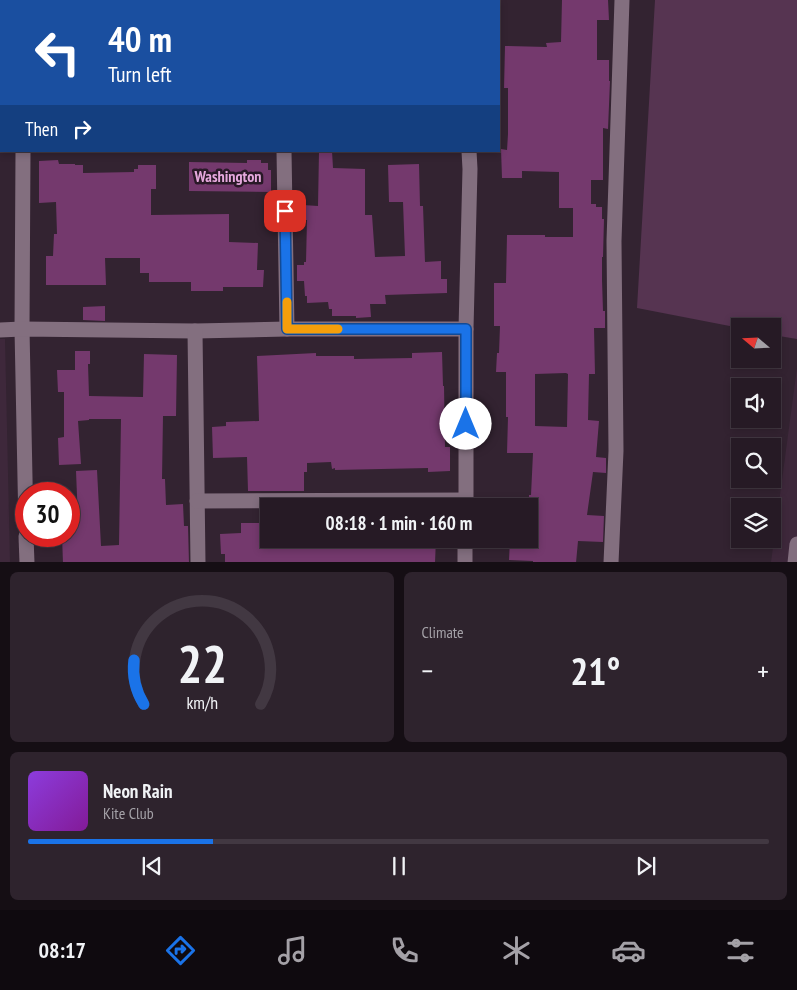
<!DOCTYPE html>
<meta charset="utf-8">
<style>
body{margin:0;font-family:"PT Sans Narrow",sans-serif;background:#2e232d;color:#f1f3f6;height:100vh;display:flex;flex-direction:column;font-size:19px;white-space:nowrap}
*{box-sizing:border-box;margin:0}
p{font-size:16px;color:#a4a1a7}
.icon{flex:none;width:28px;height:28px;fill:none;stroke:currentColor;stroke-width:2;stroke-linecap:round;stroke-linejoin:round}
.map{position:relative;height:562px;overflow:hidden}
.details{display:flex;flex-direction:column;gap:10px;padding:10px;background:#150e14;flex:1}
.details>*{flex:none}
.guide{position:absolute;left:0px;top:0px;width:500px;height:152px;box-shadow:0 2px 8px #0003,0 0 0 1px #423842;background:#1a4fa0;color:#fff;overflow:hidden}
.needle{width:32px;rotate:289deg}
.controls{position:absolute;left:731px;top:318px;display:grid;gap:10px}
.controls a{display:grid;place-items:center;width:50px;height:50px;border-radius:0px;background:#261a25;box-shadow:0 2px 8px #0003,0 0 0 1px #423842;font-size:25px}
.speed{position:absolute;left:15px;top:482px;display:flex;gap:10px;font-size:25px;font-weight:700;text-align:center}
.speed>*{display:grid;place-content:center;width:65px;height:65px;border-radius:50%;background:#261a25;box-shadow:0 2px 8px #0003,0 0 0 1px #423842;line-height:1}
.speed .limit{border:8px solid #d22;background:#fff;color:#111}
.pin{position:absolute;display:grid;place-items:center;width:42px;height:42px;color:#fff;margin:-21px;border-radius:10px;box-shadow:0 2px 8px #0006}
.me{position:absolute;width:55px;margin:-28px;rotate:0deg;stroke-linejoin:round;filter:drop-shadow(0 0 4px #0008)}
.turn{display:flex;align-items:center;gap:18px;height:105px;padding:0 25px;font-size:22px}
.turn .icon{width:65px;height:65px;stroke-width:2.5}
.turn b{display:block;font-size:35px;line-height:42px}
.then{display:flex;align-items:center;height:48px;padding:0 25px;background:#0003;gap:10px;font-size:19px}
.big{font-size:38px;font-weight:600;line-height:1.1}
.details .card{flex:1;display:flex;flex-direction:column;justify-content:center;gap:8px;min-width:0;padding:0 18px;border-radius:8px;background:#2e232d}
.details .dial{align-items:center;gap:0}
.dial svg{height:130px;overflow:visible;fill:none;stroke:#423842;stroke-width:7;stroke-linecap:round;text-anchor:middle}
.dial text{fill:#f1f3f6;stroke:none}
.song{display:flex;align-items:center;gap:15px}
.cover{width:60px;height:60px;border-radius:8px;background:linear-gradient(135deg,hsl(270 70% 55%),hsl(290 70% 35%))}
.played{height:5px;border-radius:2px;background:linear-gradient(90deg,#1a73e8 25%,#423842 25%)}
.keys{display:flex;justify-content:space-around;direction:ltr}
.heat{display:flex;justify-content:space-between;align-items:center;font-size:28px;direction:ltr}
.details .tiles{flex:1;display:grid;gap:10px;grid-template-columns:1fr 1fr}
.card:last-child{grid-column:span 2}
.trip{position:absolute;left:260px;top:498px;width:278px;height:50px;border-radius:0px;background:#261a25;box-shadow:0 2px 8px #0003,0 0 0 1px #423842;font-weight:600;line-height:50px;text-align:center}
.menu{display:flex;height:80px;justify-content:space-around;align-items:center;background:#0f0a0f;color:#a4a1a7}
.menu .icon{width:35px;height:35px}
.menu .active{color:#1a73e8}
.menu b{font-size:22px;color:#f1f3f6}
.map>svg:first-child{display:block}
.built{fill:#3e283b}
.green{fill:#563451}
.building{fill:#74396d;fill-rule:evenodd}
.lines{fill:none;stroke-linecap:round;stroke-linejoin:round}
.minor{stroke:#836f7f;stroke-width:15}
.route-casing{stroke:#114b97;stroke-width:12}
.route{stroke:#1a73e8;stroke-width:9}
.slow{stroke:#f59e0b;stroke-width:9}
.labels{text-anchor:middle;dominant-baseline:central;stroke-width:5;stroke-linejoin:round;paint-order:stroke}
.quarter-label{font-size:16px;font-weight:bold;fill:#e6a8dd;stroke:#291927}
</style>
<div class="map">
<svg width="797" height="563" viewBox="0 0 797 563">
<rect width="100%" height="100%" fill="#332331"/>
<g class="built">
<polygon points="0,339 5,339 10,563 0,562"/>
<polygon points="797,368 797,562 771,562"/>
</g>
<polygon class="green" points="655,0 797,0 797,339 773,335 772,326 740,326 740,328 637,308"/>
<g class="building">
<path d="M562 0H608L609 20H597V60H609V81H610L608 129 603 128V180H591V204H596V207H602V219H604L603 257H602V280L603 311H605V328H594L595 374H589L588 420 599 421 596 457 606 458V473L593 472 587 515 604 516 603 542 578 541 576 563H533V561L509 560 510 539H529V495H531L533 453H507L508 417H506V372H496L497 353H499L500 326H494V283H506L507 235H545V237H573V208H559V172L522 171V178H502L501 149 507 150 508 134V88H504L505 46 547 47 546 43 561 42ZM566 373 568 374 567 427 535 426V374Z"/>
<polygon points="319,151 332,151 333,168 365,169 365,215 372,215 375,257 405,256 403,202 389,202 388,165 419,164 420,206 423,206 425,262 441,261 441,279 447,279 447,293 385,295 386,304 370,304 371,317 356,318 356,316 332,316 332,309 329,309 328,302 307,303 307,296 305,296 304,281 297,281 297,265 304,265 304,262 306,262 307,220 303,220 303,205 318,206"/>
<polygon points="58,160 59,164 75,164 75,165 83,165 83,173 134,172 134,169 138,169 138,165 156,165 156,189 151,189 151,215 229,214 229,242 258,243 257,270 264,270 263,287 223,287 223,291 191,291 191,282 149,282 149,273 140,273 140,258 105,258 106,285 46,285 46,256 53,256 54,234 57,234 56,202 39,203 39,161"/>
<polygon points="247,160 261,160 261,163 268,163 268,170 271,170 271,192 189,191 189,162 247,163"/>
<polygon points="105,306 105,321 83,320 83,307"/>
<polygon points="75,351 90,351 90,364 88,364 89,396 143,397 144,354 177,355 176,416 163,416 162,479 165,479 166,505 183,504 184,526 188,526 189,563 63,563 62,536 69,536 69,520 78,520 76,471 97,470 101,546 119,545 121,419 89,419 89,420 78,421 81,464 59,465 58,438 64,437 64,392 58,392 57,370 75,370"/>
<polygon points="442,352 443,386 444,386 445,447 450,447 450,471 428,472 428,468 335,470 335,468 332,469 331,462 307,463 307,472 304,472 304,491 248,491 247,457 213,458 212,427 226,426 226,422 259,421 257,356 316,353 316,356 354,356 354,359 412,358 412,353"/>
<polygon points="241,523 266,523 267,538 307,539 307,548 331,547 331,539 436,539 435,563 225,563 225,554 221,554 220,534 241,533"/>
</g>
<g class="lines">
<g class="minor">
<polyline points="274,0 274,1"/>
<polyline points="461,0 461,1"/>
<polyline points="48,1 49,0"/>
<polyline points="0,33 1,32"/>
<polyline points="0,145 1,145"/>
<polyline points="23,151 22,329 26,528"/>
<polyline points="284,151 287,329"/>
<polyline points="0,330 22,329 195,331 287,329 466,329"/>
<polyline points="195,331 198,563"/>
<polyline points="197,501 466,500"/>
<polyline points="466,506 466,329 470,169 469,151"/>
<polyline points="26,536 27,563"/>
<polyline points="465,563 465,539"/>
<polyline points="611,563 616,451 614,241 622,0"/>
<polyline points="795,563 797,544"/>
</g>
</g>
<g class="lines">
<g class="route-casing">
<polyline id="route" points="285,211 287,329 466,329 466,424"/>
</g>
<use href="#route" class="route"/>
<polyline class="slow" points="287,302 287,329 338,329"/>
</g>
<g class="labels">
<g class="quarter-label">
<text x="228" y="176">Washington</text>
</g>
</g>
</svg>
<div class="controls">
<a><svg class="needle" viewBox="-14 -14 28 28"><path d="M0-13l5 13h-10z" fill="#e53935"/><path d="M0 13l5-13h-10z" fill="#a4a1a7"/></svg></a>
<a><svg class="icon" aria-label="sound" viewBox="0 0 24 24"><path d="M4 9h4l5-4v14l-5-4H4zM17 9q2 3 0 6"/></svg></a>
<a><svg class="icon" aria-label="search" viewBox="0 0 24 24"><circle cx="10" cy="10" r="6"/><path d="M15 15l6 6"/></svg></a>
<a><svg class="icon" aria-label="layers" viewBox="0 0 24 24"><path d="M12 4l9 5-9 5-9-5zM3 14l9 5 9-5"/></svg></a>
</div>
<div class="speed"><div class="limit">30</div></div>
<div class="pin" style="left:285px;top:211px;background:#d93025"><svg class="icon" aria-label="arrive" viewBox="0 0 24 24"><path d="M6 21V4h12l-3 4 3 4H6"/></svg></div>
<svg class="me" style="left:466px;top:424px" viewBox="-20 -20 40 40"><circle r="19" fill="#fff"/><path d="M0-13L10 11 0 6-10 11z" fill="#1a73e8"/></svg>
<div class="trip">08:18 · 1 min · 160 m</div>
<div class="guide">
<div class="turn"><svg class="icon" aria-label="left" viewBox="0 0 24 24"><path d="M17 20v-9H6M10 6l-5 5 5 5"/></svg><div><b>40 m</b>Turn left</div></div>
<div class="then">Then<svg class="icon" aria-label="right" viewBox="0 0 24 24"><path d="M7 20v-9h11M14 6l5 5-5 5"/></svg></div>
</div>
</div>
<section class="details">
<div class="tiles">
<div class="card dial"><svg viewBox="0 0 100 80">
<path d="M14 69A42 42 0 1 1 86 69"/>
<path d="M14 69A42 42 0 0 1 8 42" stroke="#1a73e8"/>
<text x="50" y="56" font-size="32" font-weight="700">22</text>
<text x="50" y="72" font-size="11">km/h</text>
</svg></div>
<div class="card"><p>Climate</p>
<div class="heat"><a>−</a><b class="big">21°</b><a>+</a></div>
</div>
<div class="card">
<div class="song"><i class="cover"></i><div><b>Neon Rain</b><p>Kite Club</p></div></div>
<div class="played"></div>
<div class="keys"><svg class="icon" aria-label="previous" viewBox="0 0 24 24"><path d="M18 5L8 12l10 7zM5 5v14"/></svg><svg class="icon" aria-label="pause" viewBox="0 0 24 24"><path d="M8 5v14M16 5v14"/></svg><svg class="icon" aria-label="next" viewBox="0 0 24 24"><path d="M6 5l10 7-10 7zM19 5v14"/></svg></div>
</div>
</div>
</section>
<nav class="menu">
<b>08:17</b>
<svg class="icon active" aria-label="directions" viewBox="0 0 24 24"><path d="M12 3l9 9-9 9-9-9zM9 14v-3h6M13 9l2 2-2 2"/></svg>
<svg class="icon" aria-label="music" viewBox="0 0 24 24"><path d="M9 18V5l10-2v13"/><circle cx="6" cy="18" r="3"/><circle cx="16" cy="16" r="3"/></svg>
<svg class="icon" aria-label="phone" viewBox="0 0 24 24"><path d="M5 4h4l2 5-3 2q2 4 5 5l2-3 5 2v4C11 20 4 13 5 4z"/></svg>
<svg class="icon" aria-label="climate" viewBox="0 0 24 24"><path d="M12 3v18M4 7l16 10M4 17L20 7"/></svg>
<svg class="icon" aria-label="car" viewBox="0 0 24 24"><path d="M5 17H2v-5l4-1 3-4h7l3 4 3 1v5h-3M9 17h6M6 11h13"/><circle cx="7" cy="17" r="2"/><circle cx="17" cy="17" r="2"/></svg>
<svg class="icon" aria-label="filters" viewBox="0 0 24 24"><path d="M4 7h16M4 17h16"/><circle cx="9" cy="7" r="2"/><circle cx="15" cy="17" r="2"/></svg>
</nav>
